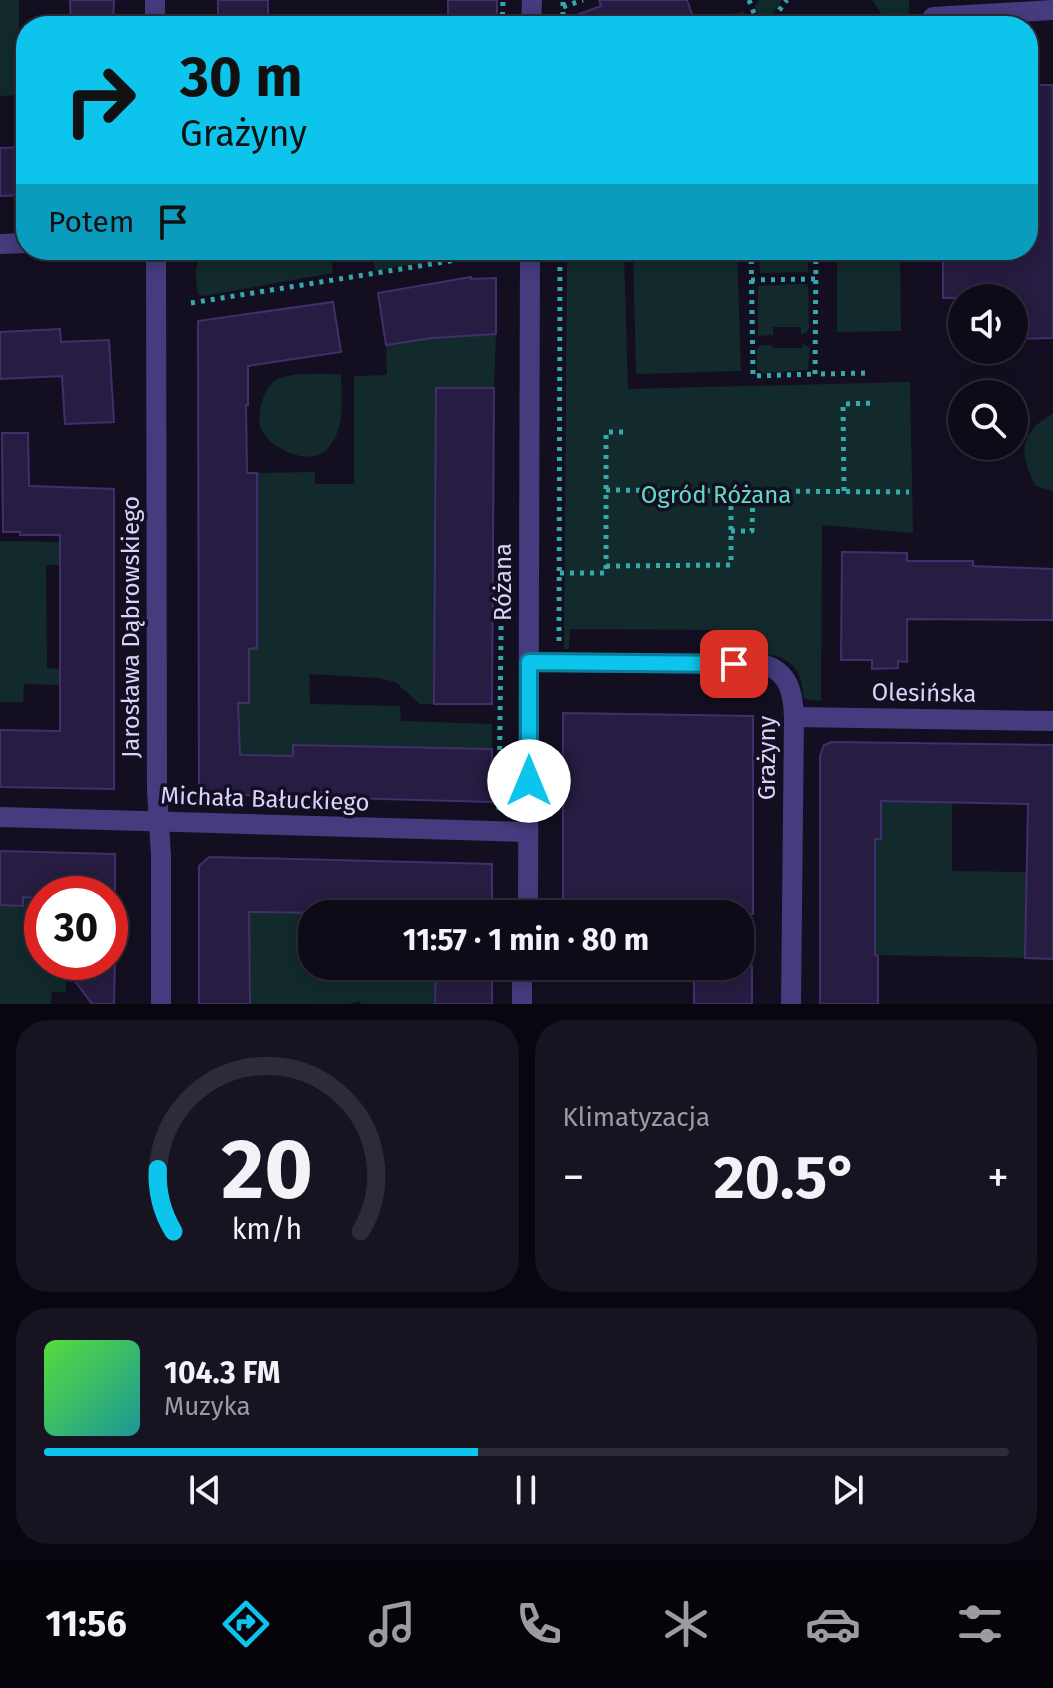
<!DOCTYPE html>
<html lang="pl">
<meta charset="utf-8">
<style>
body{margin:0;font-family:"Fira Sans",sans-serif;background:#171422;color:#f1f3f6;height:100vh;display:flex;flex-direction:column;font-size:30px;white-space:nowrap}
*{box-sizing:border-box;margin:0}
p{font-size:26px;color:#9b9ba2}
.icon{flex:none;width:44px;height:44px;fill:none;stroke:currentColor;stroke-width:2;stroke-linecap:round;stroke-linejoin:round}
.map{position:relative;height:1004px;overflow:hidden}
.panel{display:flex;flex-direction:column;gap:16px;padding:16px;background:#08060e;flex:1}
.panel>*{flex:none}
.banner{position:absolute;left:16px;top:16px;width:1022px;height:244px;border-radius:32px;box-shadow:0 4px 20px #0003,0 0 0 2px #2e2b38;background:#0dc4ed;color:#111;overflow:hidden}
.buttons{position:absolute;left:948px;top:284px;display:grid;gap:16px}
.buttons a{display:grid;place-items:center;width:80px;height:80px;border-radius:50%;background:#0e0b19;box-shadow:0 4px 20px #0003,0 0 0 2px #2e2b38;font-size:40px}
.speed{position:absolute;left:24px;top:876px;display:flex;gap:16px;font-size:40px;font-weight:700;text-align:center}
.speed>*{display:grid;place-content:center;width:104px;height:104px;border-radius:50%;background:#0e0b19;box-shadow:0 4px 20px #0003,0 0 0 2px #2e2b38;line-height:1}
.speed .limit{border:12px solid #d22;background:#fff;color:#111}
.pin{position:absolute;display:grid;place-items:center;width:68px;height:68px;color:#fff;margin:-34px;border-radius:16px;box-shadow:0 4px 12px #0006}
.me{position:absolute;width:88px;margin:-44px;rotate:0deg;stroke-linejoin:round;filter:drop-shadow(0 0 6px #0008)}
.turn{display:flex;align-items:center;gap:28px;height:168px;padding:0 32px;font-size:36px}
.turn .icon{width:104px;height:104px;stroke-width:2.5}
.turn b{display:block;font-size:56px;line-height:68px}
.then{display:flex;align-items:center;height:76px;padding:0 32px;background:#0003;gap:16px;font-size:30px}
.big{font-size:60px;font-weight:700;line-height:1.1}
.panel .tile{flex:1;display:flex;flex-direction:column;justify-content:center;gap:12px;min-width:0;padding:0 28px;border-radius:32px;background:#171422}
.panel .dial{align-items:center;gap:0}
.dial svg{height:208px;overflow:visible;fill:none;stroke:#2e2b38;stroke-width:7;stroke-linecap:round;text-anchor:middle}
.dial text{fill:#f1f3f6;stroke:none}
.song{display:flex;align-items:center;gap:24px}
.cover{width:96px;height:96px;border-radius:12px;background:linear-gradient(135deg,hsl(110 70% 55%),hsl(180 70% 35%))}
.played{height:8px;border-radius:4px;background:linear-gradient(90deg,#0dc4ed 45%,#2e2b38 45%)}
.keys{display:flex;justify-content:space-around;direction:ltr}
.heat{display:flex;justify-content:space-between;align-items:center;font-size:44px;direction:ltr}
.panel .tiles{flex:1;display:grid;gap:16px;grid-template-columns:1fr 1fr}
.tile:last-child{grid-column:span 2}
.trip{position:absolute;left:298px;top:900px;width:456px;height:80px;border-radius:32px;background:#0e0b19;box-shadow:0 4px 20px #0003,0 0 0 2px #2e2b38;font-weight:700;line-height:80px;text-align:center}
.tabs{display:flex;height:128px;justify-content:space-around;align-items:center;background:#06040a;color:#9b9ba2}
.tabs .icon{width:56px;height:56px}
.tabs .on{color:#0dc4ed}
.tabs b{font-size:36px;color:#f1f3f6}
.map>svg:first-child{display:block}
.green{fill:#122a2b}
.building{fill:#271c41;stroke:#402f6c;stroke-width:2}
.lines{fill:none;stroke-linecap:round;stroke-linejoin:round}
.path{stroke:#35aaad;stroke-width:5;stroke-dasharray:4 6;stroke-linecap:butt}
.street{stroke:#443c7e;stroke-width:20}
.route-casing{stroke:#087f9a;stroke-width:20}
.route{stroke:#0dc4ed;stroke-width:14}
.labels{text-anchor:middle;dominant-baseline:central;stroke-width:7;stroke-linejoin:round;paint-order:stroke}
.park-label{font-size:24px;fill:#62d8c4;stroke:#130f21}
.street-label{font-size:24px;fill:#dad2fc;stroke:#130f21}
</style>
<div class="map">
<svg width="1053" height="1004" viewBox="0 0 1053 1004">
<rect width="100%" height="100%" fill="#130f21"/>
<g class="green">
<polygon points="0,0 19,0 19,95 0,96"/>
<polygon points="759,0 782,0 776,9 762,24 755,6"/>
<polygon points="872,0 909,0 909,26 884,26 880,11"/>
<polygon points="743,11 749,26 702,26"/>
<path d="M241 250H330L333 273 204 296 198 294C197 286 194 274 197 266 202 251 228 252 241 250Z"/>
<polygon points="372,250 464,250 465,255 375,271"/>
<path d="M567 250H624L628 389 910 382 913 533 822 525 821 701 804 699C803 693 802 686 801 680 793 652 763 653 740 654L739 630 570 629 569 649H564Z"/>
<polygon points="633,250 737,250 741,371 636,374"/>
<polygon points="759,250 808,250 808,272 760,273"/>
<polygon points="837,250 900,250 901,331 837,332"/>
<polygon points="803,284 808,286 809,329 806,333 801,334 801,327 773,327 773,335 758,336 758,286"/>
<polygon points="496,334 494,388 436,388 434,704 420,704 395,682 379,678 309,674 310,704 400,706 401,721 492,724 492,749 294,745 293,756 240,755 236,703 249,703 249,649 257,648 257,542 256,538 257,538 257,473 315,472 315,484 354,484 354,376 387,375 386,345 446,335"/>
<polygon points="802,344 810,347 808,370 763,373 757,369 757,349 761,345 772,345 773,348 802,348"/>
<path d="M341 374C341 388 343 409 340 423 339 431 332 445 326 450 309 467 266 448 260 426 258 417 261 404 264 396 267 389 272 381 280 378 298 372 322 374 341 374Z"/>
<path d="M1053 414V491L1036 486C1018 455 1019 431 1053 414Z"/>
<polygon points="0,541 61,542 60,565 46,565 47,668 60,669 60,685 24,684 23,702 0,702"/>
<polygon points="886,797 892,801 952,803 952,871 1026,872 1025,958 875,955 875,839 881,838 879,803"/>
<polygon points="23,897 42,898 42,962 61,962 66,964 66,992 52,992 51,1004 0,1004 0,905 22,906"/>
<polygon points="252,911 356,914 312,914 312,966 436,966 435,1004 362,1004 358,1001 349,1004 250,1004 251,980 247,913"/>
</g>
<g class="building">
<polygon points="70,0 114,0 113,26 71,26"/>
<rect x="218" y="0" width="50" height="26"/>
<rect x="448" y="0" width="49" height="26"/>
<polygon points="599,0 687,0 696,26 555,26 555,23 601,6"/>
<polygon points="1028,85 1053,85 1053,338 1014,339 1014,298 943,298 943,250 1028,250"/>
<polygon points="26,147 26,195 0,196 0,148"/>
<polygon points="471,277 471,279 496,278 496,334 432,338 386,345 378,293"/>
<polygon points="333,302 341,352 248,366 248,405 246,405 247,473 257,473 257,648 249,649 249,703 238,703 240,755 293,756 293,745 492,749 492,802 199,794 198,321"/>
<polygon points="60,329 61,342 109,340 114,422 65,424 62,376 0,379 0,332"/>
<polygon points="436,388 494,388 492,704 434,704"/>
<polygon points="2,433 28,433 29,486 114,489 114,789 0,787 0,730 60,731 60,535 20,535 20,532 3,532"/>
<polygon points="842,552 907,553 907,561 973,561 973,566 1053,569 1053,620 907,619 907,662 898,661 898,668 872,669 872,660 841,660"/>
<polygon points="563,713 753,716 753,914 563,914"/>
<polygon points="832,742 1053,745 1053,959 1025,958 1028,804 881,801 881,839 875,839 875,955 878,956 878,1004 820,1004 820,756 824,745"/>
<polygon points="0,851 115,854 115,894 42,894 42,898 23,897 23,906 0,905"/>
<polygon points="209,857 492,864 492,914 402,911 402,914 249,912 250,1004 199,1004 199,866"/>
<polygon points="61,962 115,962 114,1004 92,1004"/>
<polygon points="436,966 492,966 492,1004 435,1004"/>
<rect x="694" y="966" width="58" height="38"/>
</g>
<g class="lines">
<g class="path">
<polyline points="749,0 759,26"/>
<polyline points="563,7 583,0"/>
<polyline points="502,26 503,0"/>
<polyline points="563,26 563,0"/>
<polyline points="767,26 787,0"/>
<polyline points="751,250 753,376 815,374"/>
<polyline points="816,250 815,374 871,373"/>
<polyline points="197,254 219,250"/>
<polyline points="751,280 815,279"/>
<polyline points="191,303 506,252"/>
<polyline points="606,490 909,492"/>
<polyline points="844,491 843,404 875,403"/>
<polyline points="731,531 752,531 753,491"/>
<polyline points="606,566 731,565 731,491"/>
<polyline points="560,573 606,573 606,432 623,432"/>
<polyline points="559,641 560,250"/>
<polyline points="499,810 502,544"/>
</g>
<g class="street">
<polyline points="155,0 155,26"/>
<polyline points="933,17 1053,10"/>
<polyline points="531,26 532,0"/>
<polyline points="0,244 26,243"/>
<polyline points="156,250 157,791 161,856 161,1004"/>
<path d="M529 662 763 664C789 672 793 692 794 717L791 1004"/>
<polyline points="794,717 1053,721"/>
<polyline points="0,817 528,832"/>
<polyline points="528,914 530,250"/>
<polyline points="522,966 522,1004"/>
</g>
</g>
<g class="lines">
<g class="route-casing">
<polyline id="route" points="529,781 529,662 734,664"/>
</g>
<use href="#route" class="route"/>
</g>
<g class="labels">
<g class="park-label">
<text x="716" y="495">Ogród Różana</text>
</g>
<g class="street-label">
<text transform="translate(503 582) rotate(-90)">Różana</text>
<text transform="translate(131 627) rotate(-90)">Jarosława Dąbrowskiego</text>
<text transform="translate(924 693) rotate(1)">Olesińska</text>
<text transform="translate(767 758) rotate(-90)">Grażyny</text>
<text transform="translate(265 799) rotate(2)">Michała Bałuckiego</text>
</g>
</g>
</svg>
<div class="buttons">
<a><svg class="icon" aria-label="sound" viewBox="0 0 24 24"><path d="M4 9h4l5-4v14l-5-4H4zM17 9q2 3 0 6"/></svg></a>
<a><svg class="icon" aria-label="search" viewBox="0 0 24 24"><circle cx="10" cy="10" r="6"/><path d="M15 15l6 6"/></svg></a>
</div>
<div class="speed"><div class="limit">30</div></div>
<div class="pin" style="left:734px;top:664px;background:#d93025"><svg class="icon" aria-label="arrive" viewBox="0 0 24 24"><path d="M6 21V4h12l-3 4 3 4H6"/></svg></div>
<svg class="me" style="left:529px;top:781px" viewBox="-20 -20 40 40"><circle r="19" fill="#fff"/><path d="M0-13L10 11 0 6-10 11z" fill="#0dc4ed"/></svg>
<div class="trip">11:57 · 1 min · 80 m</div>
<div class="banner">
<div class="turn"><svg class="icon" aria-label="right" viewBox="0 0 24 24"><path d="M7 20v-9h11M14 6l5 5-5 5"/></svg><div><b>30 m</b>Grażyny</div></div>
<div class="then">Potem<svg class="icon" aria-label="arrive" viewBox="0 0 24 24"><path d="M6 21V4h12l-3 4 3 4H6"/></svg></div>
</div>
</div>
<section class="panel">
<div class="tiles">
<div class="tile dial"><svg viewBox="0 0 100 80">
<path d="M14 69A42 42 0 1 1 86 69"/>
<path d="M14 69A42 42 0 0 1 8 45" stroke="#0dc4ed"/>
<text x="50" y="56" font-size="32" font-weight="700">20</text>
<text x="50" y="72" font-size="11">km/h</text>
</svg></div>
<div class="tile"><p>Klimatyzacja</p>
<div class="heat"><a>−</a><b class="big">20.5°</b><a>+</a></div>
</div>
<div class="tile">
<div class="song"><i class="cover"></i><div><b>104.3 FM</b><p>Muzyka</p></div></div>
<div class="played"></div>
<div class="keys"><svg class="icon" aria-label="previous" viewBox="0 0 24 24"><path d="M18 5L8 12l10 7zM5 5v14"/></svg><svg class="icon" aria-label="pause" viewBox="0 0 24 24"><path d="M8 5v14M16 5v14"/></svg><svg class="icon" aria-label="next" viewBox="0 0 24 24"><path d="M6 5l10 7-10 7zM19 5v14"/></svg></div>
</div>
</div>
</section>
<nav class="tabs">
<b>11:56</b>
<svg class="icon on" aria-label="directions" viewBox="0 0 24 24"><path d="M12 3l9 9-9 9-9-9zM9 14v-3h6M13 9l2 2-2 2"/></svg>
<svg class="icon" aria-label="music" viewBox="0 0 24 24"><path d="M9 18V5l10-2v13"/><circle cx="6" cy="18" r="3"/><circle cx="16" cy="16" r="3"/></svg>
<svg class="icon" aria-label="phone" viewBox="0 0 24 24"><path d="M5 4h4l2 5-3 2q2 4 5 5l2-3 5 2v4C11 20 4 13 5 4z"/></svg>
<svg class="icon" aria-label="climate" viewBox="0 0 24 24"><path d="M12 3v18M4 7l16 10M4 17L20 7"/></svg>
<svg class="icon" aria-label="car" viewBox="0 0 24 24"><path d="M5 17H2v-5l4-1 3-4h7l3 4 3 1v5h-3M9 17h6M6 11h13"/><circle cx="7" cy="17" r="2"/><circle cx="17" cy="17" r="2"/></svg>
<svg class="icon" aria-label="filters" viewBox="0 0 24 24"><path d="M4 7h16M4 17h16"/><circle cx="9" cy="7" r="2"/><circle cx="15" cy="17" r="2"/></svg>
</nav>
